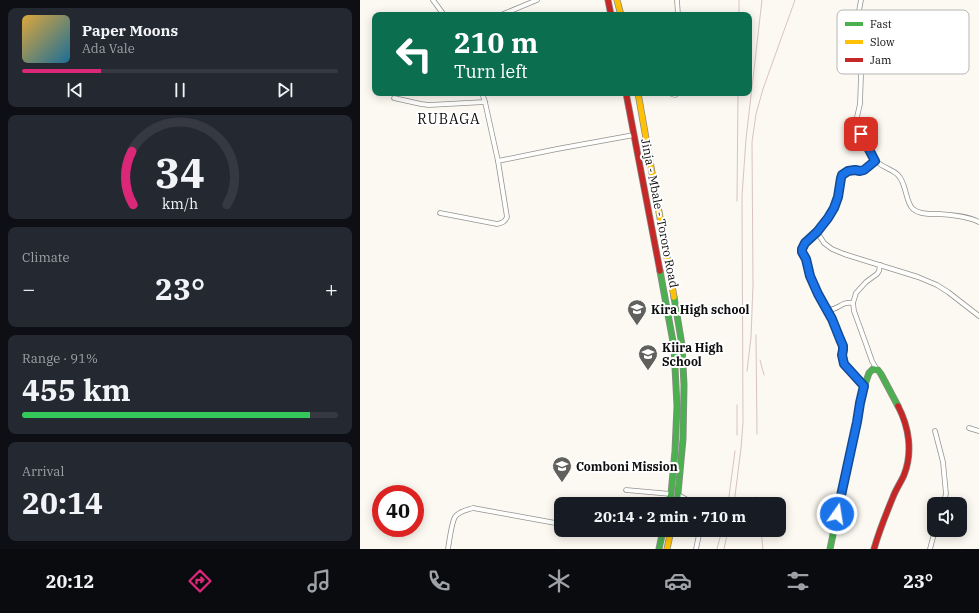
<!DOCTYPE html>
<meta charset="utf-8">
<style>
body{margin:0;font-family:"IBM Plex Serif",serif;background:#242831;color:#f1f3f6;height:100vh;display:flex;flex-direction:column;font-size:15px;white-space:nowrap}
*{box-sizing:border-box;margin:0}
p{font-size:13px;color:#9ea1a6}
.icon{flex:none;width:22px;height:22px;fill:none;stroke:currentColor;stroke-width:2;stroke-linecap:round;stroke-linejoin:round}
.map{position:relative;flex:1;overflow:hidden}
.sheet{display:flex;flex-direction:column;gap:8px;padding:8px;background:#0d0f14;width:360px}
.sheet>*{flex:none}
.top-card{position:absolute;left:12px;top:12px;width:380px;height:84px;border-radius:8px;box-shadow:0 2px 10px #0003;background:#0b6e4f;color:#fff;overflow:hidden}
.buttons{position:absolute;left:567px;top:497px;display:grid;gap:8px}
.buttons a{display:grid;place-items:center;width:40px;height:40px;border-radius:8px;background:#171b24;box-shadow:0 2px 10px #0003;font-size:20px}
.speed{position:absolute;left:12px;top:485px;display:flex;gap:8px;font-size:20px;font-weight:700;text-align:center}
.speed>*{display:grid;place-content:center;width:52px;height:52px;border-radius:50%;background:#171b24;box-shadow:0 2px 10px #0003;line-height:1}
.speed .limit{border:6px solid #d22;background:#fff;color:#111}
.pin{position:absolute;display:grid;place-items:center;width:34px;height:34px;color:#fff;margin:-17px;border-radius:8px;box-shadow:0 2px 6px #0006}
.me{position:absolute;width:44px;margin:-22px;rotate:13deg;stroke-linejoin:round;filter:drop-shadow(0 0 3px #0008)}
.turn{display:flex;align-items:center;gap:14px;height:84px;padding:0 16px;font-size:18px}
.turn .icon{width:52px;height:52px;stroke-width:2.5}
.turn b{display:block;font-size:28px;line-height:34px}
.big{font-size:30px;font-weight:700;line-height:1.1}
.sheet .widget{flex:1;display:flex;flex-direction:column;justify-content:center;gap:6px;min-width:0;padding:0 14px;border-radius:8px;background:#242831}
.sheet .dial{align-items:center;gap:0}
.dial svg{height:104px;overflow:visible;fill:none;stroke:#363941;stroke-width:7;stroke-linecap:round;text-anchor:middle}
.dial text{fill:#f1f3f6;stroke:none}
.song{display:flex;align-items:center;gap:12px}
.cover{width:48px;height:48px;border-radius:6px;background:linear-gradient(135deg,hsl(40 70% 55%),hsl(200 70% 35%))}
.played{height:4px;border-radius:2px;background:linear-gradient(90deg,#db2777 25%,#363941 25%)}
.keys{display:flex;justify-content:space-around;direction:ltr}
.heat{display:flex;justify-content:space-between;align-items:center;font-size:22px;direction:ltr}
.charge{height:6px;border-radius:3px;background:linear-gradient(90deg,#34c759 91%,#363941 0)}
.trip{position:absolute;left:194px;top:497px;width:232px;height:40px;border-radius:8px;background:#171b24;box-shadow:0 2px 10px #0003;font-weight:700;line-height:40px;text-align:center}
.tabs{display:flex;height:64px;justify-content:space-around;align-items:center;background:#090b0e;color:#9ea1a6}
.tabs .icon{width:28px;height:28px}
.tabs .current{color:#db2777}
.tabs b{font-size:18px;color:#f1f3f6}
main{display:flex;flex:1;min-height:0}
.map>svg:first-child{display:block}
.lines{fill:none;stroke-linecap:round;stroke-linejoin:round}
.street-casing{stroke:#949390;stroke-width:5.5}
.fast-casing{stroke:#8b8a86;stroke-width:7}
.slow-casing{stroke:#8b8a86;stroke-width:7}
.jam-casing{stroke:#8b8a86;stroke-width:7}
.street{stroke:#fefefd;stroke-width:4}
.fast{stroke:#4caf50;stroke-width:5.5}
.slow{stroke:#ffc107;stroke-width:5.5}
.jam{stroke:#c62828;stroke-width:5.5}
.rail{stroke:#d9c3c2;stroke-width:1}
.route-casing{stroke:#114b97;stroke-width:10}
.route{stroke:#1a73e8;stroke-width:7}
.labels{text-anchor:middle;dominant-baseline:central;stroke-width:4;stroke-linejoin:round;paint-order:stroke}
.street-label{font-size:12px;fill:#0d0d0d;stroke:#fff}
.poi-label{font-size:12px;font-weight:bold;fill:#0d0d0d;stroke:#fff;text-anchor:start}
.quarter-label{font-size:14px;letter-spacing:1px;fill:#0d0d0d;stroke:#fff}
.key{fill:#fff;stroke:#b6b6b6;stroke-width:1}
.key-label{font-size:11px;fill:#0d0d0d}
</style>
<main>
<section class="sheet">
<div class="widget">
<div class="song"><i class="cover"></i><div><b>Paper Moons</b><p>Ada Vale</p></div></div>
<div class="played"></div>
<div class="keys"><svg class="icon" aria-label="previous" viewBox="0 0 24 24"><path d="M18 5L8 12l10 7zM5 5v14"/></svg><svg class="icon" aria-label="pause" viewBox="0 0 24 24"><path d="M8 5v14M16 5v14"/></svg><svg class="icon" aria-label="next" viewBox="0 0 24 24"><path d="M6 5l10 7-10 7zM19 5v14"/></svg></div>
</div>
<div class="widget dial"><svg viewBox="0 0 100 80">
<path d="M14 69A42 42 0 1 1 86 69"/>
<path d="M14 69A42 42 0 0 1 13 28" stroke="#db2777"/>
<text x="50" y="56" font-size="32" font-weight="700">34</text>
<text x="50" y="72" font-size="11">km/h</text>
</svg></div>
<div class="widget"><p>Climate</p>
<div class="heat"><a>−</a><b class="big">23°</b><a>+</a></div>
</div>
<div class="widget"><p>Range · 91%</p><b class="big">455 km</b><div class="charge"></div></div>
<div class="widget"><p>Arrival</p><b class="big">20:14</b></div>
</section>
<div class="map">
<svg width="619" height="549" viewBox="0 0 619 549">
<rect width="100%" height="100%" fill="#fbf9f1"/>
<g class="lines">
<g class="street-casing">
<g id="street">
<polyline points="73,0 84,15"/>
<polyline points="317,0 318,15"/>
<path d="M501 0 494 38 495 54 501 75 500 104 497 117 501 134 514 158C519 167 531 168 538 175 547 184 545 202 553 209 560 215 572 214 580 214 592 215 608 216 619 222"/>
<polyline points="141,15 177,0"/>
<polyline points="309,93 315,95 318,93"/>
<polyline points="34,98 61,104 69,105 125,102"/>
<polyline points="138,161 197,149 274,135"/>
<path d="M80 213 137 224C142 223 145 222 147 217L138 161 125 102 122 93"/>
<polyline points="457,232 464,243 472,249 484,254 558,277 577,285 588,292 619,316"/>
<path d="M467 310C480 310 480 301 493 303"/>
<polyline points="517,370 512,361 506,344 494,311 493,303 496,293 506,282 517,274 519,271 520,265"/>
<path d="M504 386C497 379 484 368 483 358 482 354 483 350 483 346L472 319 458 294 450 276 446 259 442 252V249L445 243 457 232 468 218 474 208 478 197 481 178 482 175 488 171 495 170 500 171H504L515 161"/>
<polyline points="609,428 619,431"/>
<polyline points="575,431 583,462 586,494 583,504"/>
<polyline points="266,490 311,494"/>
<polyline points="318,495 335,504"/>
<path d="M88 549C89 542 92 522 95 517 99 511 107 510 113 508L201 524"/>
<polyline points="336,549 340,530"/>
<polyline points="570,549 575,530"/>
</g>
</g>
<g class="fast-casing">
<g id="fast">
<polyline points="300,271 314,347 317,406 315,451 311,494 309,504"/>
<polyline points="314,297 322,345 324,385 323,439 317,504"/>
<polyline points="299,549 303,530"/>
<polyline points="470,549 503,390 509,373 513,369 518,370 521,374 538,406"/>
</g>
</g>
<g class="slow-casing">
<g id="slow">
<polyline points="257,0 261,15"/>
<polyline points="278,93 314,297"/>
<polyline points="307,549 311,530"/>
</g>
</g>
<g class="jam-casing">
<g id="jam">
<polyline points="248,0 251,15"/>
<polyline points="266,93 300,271"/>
<path d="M514 549C519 531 526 514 533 497 536 489 541 482 544 475 553 452 549 427 538 406"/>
</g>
</g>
<use href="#street" class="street"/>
<use href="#fast" class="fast"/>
<use href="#slow" class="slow"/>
<use href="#jam" class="jam"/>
<g class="rail">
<polyline points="379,15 379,0"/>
<polyline points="377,201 378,93"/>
<polyline points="396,335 397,434"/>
<polyline points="400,360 404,375"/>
<polyline points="387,371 391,337 393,285 392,142 396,114 403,89 435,0"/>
<polyline points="377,435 377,405"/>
<polyline points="397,497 398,504"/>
<polyline points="368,504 375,451"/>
<polyline points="374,504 381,448 383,423 382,196 386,139 402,0"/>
<polyline points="401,530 403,549"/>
<polyline points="357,549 362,530"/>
<polyline points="364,549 368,530"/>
</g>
</g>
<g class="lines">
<g class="route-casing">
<polyline id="route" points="477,514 497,422 500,403 504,386 484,364 482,355 483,350 483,346 480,339 472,319 458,294 450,276 446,259 442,252 442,249 445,243 457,232 468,218 474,208 478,197 481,178 482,175 488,171 495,170 500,171 504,170 515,161 501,134"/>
</g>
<use href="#route" class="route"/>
</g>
<defs>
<g id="school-pin" transform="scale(1)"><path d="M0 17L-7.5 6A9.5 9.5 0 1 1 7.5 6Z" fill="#60605d" stroke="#fff"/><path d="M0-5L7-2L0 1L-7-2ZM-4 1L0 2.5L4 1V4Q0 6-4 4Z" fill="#fff"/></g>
</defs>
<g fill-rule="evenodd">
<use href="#school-pin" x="277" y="309"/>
<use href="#school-pin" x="288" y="354"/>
<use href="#school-pin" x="202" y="466"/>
</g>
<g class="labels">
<g class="street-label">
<text transform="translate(300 213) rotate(79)">Jinja - Mbale - Tororo Road</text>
</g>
<g class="poi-label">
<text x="291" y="309">Kira High school</text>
<text x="302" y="347">Kiira High<tspan x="302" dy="14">School</tspan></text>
<text x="216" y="466">Comboni Mission</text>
</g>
<g class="quarter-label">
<text x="89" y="119">RUBAGA</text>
</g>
</g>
<rect x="477" y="10" width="132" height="64" rx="6" class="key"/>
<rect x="485" y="22" width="18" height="4" fill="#4caf50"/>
<rect x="485" y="40" width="18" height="4" fill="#ffc107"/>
<rect x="485" y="58" width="18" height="4" fill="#c62828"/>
<g class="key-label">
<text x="510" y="28">Fast</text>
<text x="510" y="46">Slow</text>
<text x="510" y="64">Jam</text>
</g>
</svg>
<div class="buttons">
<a><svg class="icon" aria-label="sound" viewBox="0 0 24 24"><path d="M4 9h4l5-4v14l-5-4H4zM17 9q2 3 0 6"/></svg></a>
</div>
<div class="speed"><div class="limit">40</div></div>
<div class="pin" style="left:501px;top:134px;background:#d93025"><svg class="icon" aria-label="arrive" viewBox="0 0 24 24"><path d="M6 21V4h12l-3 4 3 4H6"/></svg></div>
<svg class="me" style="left:477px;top:514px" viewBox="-20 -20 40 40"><circle r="17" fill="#1a73e8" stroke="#fff" stroke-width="3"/><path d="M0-11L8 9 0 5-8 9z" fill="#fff"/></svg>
<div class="trip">20:14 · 2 min · 710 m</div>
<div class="top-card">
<div class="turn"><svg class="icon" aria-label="left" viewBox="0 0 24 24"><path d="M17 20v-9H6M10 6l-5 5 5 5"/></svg><div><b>210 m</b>Turn left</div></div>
</div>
</div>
</main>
<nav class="tabs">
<b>20:12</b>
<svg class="icon current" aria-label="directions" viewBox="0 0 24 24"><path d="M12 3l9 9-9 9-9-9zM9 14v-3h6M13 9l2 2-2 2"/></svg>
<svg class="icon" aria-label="music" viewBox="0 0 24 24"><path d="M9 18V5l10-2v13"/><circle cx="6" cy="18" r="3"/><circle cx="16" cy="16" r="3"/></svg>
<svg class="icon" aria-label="phone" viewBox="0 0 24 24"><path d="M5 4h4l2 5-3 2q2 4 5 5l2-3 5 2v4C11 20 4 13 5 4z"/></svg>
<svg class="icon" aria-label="climate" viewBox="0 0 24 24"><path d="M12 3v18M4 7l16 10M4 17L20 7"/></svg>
<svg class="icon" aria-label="car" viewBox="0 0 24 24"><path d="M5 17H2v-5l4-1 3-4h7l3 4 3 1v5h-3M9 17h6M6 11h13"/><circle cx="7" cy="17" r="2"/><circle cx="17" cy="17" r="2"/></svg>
<svg class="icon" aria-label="filters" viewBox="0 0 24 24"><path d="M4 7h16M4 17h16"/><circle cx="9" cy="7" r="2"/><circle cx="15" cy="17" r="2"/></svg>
<b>23°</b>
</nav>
